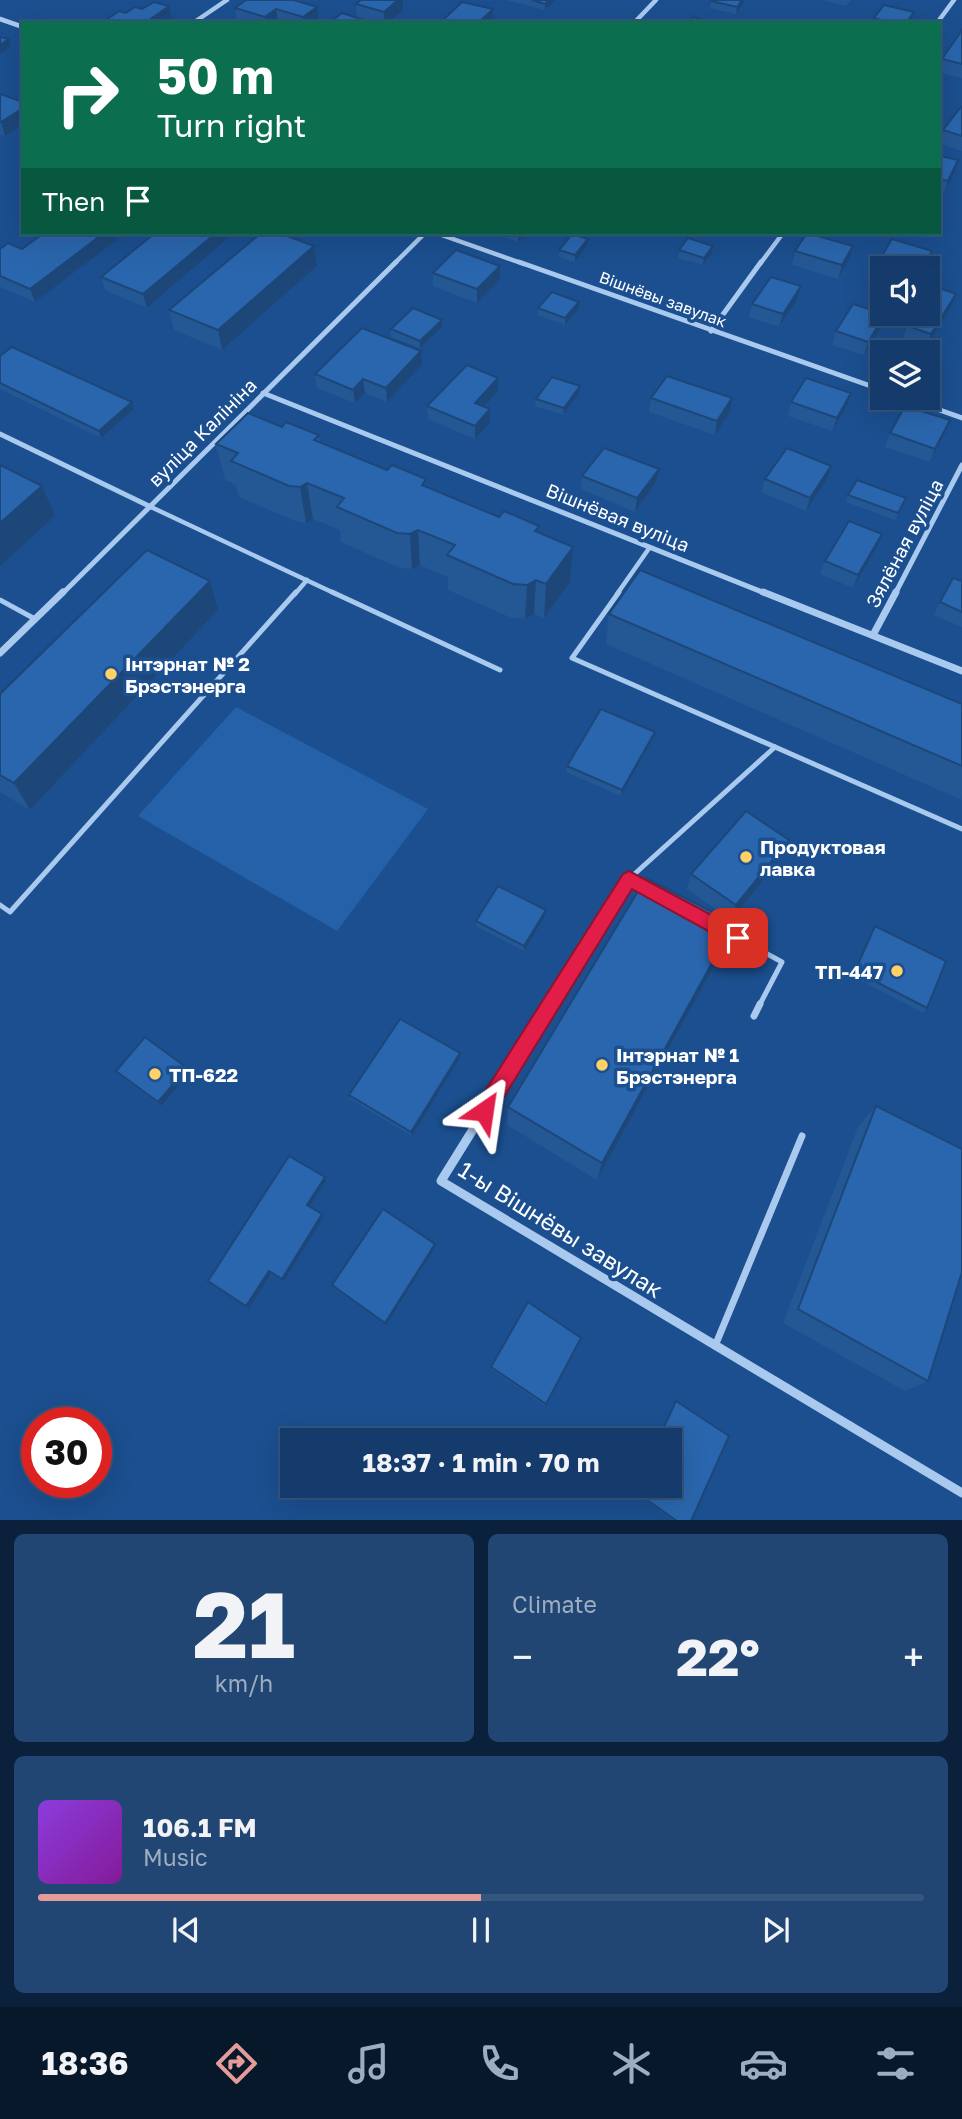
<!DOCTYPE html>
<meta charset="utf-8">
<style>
body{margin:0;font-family:"Golos Text",sans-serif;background:#214673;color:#f1f3f6;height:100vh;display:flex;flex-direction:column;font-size:26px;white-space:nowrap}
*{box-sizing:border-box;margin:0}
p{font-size:23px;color:#9dadc1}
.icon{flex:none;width:38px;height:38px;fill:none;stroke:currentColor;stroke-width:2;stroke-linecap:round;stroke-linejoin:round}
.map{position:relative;height:1520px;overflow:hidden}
.details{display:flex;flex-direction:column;gap:14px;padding:14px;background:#0b203b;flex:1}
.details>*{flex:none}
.top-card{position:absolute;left:21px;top:21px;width:920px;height:214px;border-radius:0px;box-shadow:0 7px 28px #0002,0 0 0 2px #33557e;background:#0b6e4f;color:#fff;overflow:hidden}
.fabs{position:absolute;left:870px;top:256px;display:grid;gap:14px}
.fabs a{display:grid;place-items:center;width:70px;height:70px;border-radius:0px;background:#143b6b;box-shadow:0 7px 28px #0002,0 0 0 2px #33557e;font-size:35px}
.speed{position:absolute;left:21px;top:1407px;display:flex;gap:14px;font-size:35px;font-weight:700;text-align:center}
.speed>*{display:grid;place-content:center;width:91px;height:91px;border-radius:50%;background:#143b6b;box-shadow:0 7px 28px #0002,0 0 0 2px #33557e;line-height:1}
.speed .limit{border:10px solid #d22;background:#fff;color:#111}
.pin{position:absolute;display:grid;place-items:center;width:60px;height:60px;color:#fff;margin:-30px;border-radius:14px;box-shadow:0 4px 10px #0006}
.me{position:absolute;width:77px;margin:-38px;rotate:32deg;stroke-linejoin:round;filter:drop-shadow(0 0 5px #0008)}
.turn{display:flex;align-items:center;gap:24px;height:147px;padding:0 21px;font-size:32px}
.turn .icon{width:91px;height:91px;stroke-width:2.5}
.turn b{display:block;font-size:49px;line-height:60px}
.then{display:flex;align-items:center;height:66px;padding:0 21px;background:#0003;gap:14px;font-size:26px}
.big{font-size:52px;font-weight:700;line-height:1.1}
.details .card{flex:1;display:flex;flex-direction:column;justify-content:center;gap:10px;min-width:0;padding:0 24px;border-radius:10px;background:#214673}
.details .dial{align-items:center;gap:0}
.dial b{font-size:91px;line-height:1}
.song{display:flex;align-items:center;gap:21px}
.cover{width:84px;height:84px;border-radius:10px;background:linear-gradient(135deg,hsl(270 70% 55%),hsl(290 70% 35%))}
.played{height:7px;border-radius:4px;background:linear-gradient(90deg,#e69b98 50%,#33557e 50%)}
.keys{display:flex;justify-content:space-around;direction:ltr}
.heat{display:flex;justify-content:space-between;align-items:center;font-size:38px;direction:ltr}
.details .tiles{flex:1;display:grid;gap:14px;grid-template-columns:1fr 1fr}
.card:last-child{grid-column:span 2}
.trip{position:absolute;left:280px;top:1428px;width:402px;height:70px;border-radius:0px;background:#143b6b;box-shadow:0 7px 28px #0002,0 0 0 2px #33557e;font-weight:700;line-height:70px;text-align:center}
.dock{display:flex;height:112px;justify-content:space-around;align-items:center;background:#08182b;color:#9dadc1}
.dock .icon{width:49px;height:49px}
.dock .on{color:#e69b98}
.dock b{font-size:32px;color:#f1f3f6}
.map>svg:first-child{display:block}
.green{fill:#2461a8}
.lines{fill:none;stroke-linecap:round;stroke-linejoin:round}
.lane-far2{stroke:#a9c9ee;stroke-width:4.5}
.lane-far1{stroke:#a9c9ee;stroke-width:5}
.lane{stroke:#a9c9ee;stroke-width:7}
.street-far3{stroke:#a9c9ee;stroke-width:4.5}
.street-far2{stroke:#a9c9ee;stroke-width:5}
.street-far1{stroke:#a9c9ee;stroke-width:7}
.street{stroke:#a9c9ee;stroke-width:9}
.wall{fill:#245895}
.shaded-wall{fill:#1d4779}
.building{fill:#2a66ad;stroke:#1d4779;stroke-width:2}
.route{fill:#e11d48;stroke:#92132f;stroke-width:2}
.poi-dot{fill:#ffd166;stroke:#1b4f8f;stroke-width:2.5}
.labels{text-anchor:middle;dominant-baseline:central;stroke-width:7;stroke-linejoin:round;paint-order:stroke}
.far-street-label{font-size:16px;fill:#fff;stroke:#1b4f8f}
.street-label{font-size:19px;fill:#fff;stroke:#1b4f8f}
.poi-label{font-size:19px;font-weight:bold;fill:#fff;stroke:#1b4f8f;text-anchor:start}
.near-street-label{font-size:23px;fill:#fff;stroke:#1b4f8f}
</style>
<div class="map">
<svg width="962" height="1521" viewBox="0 0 962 1521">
<rect width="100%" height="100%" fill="#1b4f8f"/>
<polygon class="green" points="236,707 428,809 337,931 138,816"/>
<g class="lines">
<g class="lane-far2">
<polyline points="151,507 336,594"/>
<polyline points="295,594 307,580"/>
<polyline points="617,594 650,547"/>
</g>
<g class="lane-far1">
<polyline points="332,592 500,670"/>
<polyline points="619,592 572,658 962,829"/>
<polyline points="0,600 35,619"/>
<polyline points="647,889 629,879 775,747"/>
<polyline points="0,905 10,912 296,592"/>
<polyline points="723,930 782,962 759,1006"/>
</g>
<g class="lane">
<polyline points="754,1016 760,1004"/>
<polyline points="715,1346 802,1136"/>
</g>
<g class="street-far3">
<polyline points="0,19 23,27"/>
<polyline points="193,23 227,0"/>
<polyline points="634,23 656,0"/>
<polyline points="937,23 954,0"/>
<polyline points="436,233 524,264"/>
<polyline points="394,264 425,233"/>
<polyline points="760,264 783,233"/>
</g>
<g class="street-far2">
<polyline points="519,262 882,390"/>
<polyline points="711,331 761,262"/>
<polyline points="263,393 767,594"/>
<polyline points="903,397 962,418"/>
<polyline points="0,434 151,507"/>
<polyline points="62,594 396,262"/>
<polyline points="895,594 962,465"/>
</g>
<g class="street-far1">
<polyline points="763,592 962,671"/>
<polyline points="873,635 896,592"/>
<polyline points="0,653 63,592"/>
<polyline points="550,1006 629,879"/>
</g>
<polyline class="street" points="551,1004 441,1181 962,1493"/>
</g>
<g class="wall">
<polygon points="246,0 318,20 315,23 243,23 237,21 235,8"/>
<polygon points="506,0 556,0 545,10"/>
<polygon points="822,0 851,0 846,6"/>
<polygon points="711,1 743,4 736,14 710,8"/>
<polygon points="356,4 403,10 388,23 375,23 357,18"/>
<polygon points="874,18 912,19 909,23 872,23"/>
<polygon points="962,30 962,78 940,73 940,67 942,59"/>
<polygon points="0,94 5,136 0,134"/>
<polygon points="962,108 962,151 940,144 943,130"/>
<polygon points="940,156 954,174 943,194 940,193"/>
<polygon points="155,233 234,233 147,308 105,290 101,277"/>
<polygon points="493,233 527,233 518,242"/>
<polygon points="117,240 35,302 0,287 0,249 22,249"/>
<polygon points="314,246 317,266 222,350 174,330 169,310"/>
<polygon points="587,246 575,262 559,257 559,250"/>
<polygon points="853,246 849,260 838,279 792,265 795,251"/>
<polygon points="679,250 712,253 703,265 678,258"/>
<polygon points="932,251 926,268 882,268 882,274 876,273 880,259"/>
<polygon points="500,266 500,280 477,303 433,286 433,273"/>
<polygon points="956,294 951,307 926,348 903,339 907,326"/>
<polygon points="797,300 779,327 749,317 752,304"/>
<polygon points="538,308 579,309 565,325 538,315"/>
<polygon points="442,320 442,327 420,348 391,337 391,329"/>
<polygon points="881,328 864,355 832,345 836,331"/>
<polygon points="0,356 134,409 101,438 0,389"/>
<polygon points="422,365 387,402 365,393 355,403 317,388 315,374"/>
<polygon points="498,378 498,391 484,406 490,409 490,423 475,439 428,419 427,406"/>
<polygon points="580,386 579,393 563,415 535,406 536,399"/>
<polygon points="851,393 847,406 832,431 788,416 791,402"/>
<polygon points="651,398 730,412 715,435 649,412"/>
<polygon points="950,420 930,462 885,447 890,433"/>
<polygon points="282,427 319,435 320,442 538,533 570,582 544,618 534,614 525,619 512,618 448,590 448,577 420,565 412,569 400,568 341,542 340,530 313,519 306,523 295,521 239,497 236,485 225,480 216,444"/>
<polygon points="659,469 656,482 635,512 581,489 582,476"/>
<polygon points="765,479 827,479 806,511 761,492"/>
<polygon points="848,495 904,504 895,520 846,502"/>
<polygon points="882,534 877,547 853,588 820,574 825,561"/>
<polygon points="962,581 962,627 934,615 940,602"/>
<polygon points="218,610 30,810 0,792 0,694"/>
<polygon points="609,614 962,704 962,800 606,644"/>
<polygon points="653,738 621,796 566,772 567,766"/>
<polygon points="783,856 731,920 687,889 691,874"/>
<polygon points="546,910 545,916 524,951 476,926 476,921"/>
<polygon points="734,923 725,946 597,1180 507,1125 508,1107"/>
<polygon points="875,926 927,1008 923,1013 852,976"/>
<polygon points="460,1053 460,1058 412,1136 350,1099 349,1095"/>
<polygon points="116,1071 190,1073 161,1106 119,1075"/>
<polygon points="876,1106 928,1381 905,1391 783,1323 858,1127"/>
<polygon points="326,1181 310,1207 323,1218 284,1281 271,1274 249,1309 211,1284 208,1281"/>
<polygon points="435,1248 386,1325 334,1288 332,1285"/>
<polygon points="581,1338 545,1406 491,1369 491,1367"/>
<polygon points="676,1401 691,1521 674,1521 633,1492 635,1486 670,1486 670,1440 657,1440 675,1403"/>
</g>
<g class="shaded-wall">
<polygon points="398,0 403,0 403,10 388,23 384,23 384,12"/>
<polygon points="549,0 556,0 545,10 545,4"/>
<polygon points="742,0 744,0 743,4 736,14 737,7"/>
<polygon points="169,6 172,20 167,23 145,23"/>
<polygon points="317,7 318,20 315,23 303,23 303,17"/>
<polygon points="276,9 278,23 266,23 265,17"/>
<polygon points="493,9 492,23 478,23"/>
<polygon points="914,12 912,19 909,23 906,23"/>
<polygon points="9,39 11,46 0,54 0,45"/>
<polygon points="23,108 23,124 5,136 1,122"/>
<polygon points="958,160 954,174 943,194 948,181"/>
<polygon points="104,233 115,233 117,240 35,302 30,289"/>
<polygon points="216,233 234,233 147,308 143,294"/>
<polygon points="520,233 527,233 518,242 518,235"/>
<polygon points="588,239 587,246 575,262 575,255"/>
<polygon points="314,246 317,266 222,350 218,330"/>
<polygon points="713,246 712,253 703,265 704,258"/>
<polygon points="853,246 849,260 838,279 842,265"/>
<polygon points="932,251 926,268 922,268"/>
<polygon points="500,266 500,280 477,303 477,289"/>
<polygon points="801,286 797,300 779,327 783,314"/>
<polygon points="956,294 951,307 926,348 931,334"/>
<polygon points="579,302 579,309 565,325 565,318"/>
<polygon points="885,314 881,328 864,355 868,342"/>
<polygon points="442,320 442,327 420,348 420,341"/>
<polygon points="421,351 422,365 387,402 386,388"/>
<polygon points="498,378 498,391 475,416 475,403"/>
<polygon points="363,379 365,393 355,403 353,390"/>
<polygon points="580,386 579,393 563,415 564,408"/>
<polygon points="851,393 847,406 832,431 837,418"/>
<polygon points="732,398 730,412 715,435 717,421"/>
<polygon points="132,402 134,409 101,438 99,431"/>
<polygon points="490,409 490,423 475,439 475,426"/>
<polygon points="950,420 944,434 930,462 935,449"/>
<polygon points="831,466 827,479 806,511 810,498"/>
<polygon points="659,469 656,482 635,512 637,498"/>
<polygon points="307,483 313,519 306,523 300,487"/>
<polygon points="42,486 55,516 0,566 0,523"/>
<polygon points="418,530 420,565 412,569 410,534"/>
<polygon points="882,534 877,547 853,588 858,575"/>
<polygon points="573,547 570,582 544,618 546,584"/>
<polygon points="536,580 534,614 525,619 527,585"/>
<polygon points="210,581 218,610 30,810 14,783"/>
<polygon points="655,732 653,738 621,796 622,790"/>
<polygon points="789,840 783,856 731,920 736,905"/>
<polygon points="546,910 545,916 524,951 524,946"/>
<polygon points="734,923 725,946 597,1180 602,1163"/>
<polygon points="460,1053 460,1058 412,1136 411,1132"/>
<polygon points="187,1068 190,1073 161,1106 158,1102"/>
<polygon points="325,1177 326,1181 309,1208 307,1205"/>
<polygon points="322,1214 323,1218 284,1281 282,1279"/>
<polygon points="435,1244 435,1248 386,1325 385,1323"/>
<polygon points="269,1271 271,1274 249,1309 246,1306"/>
</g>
<g class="building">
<polygon points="246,0 294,0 317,7 303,17 276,9 265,17 235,8"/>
<polygon points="361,0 398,0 384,12 356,4"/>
<polygon points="532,0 549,0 545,4"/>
<polygon points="712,0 742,0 737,7 711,1"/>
<polygon points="154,2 169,6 145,23 115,23 106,20 119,11 126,13 135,7 142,9"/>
<polygon points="462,2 493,9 478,23 440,23"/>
<polygon points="884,5 914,12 906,23 892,23 874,18"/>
<polygon points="342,13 370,22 329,23"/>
<polygon points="693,17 714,23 688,23"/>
<polygon points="962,30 962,64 942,59"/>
<polygon points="0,37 9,39 0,45"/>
<polygon points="0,94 23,102 23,108 1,122 0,122"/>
<polygon points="961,107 962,108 962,136 943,130"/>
<polygon points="940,156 958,160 948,181 940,179"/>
<polygon points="44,233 104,233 30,289 0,276 0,249 8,243 22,249"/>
<polygon points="155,233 216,233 143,294 101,277"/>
<polygon points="261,233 279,233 314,246 218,330 169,310"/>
<polygon points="807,233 853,246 842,265 795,251"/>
<polygon points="572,234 588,239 575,255 559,250"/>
<polygon points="688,238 713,246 704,258 679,250"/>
<polygon points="892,239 932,251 922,268 909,268 880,259"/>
<polygon points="456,250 500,266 477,289 433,273"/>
<polygon points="771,277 801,286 783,314 752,304"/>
<polygon points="933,286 956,294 931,334 907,326 916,313 928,313 928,295"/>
<polygon points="552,292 579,302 565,318 538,308"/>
<polygon points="853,304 885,314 868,342 836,331"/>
<polygon points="413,308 442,320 420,341 391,329"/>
<polygon points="362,328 421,351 386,388 363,379 353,390 315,374"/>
<polygon points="12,347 132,402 99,431 0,383 0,356"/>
<polygon points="467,365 498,378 475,403 490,409 475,426 427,406"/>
<polygon points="667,376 732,398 717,421 651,398"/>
<polygon points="552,377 580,386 564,408 536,399"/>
<polygon points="806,378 851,393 837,418 791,402"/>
<polygon points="905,406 950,420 935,449 890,433"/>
<polygon points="248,413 282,427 286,422 319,435 314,440 387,470 392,465 426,479 422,485 499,517 504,511 539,526 535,531 573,547 546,584 536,580 527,585 513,584 447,555 455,545 418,530 410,534 397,533 337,507 344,498 307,483 300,487 289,486 231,461 238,453 216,444"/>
<polygon points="604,448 659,469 637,498 582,476"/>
<polygon points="787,448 831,466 810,498 765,479"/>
<polygon points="0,465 42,486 0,523"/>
<polygon points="857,480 906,498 898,513 848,495"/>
<polygon points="849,521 882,534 858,575 825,561"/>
<polygon points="147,550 210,581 14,783 0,775 0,694"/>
<polygon points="640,570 962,704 962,766 609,614"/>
<polygon points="953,578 962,581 962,612 940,602"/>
<polygon points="601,709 655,732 622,790 567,766"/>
<polygon points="746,811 789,840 736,905 691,874"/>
<polygon points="646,878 734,923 602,1163 508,1107"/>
<polygon points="498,886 546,910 524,946 476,921"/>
<polygon points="875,926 946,961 927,1008 855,971"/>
<polygon points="400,1019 460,1053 411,1132 349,1095"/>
<polygon points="145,1037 187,1068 158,1102 116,1071"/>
<polygon points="876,1106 962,1149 962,1272 928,1381 798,1309"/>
<polygon points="289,1156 325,1177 307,1205 322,1214 282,1279 269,1271 246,1306 208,1281"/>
<polygon points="383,1209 435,1244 385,1323 332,1285"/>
<polygon points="528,1302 581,1338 546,1404 491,1367"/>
<polygon points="676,1401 729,1436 691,1521 677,1521 634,1491 637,1486 670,1486 670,1440 658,1440"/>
</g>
<polygon class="route" points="629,871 745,933 747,938 745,944 738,946 732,944 632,889 491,1118 484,1120 477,1118 475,1111 477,1104 623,874"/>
<g class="poi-dot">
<circle cx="111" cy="674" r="7"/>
<circle cx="746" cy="857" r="7"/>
<circle cx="897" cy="971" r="7"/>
<circle cx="602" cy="1065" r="7"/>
<circle cx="155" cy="1074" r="7"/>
</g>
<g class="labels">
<g class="far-street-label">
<text transform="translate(663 299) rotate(20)">Вішнёвы завулак</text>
</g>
<g class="street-label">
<text transform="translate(202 432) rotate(-45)">вуліца Калініна</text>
<text transform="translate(618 517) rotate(22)">Вішнёвая вуліца</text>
<text transform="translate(904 543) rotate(-62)">Зялёная вуліца</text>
</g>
<g class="poi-label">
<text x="125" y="663">Інтэрнат № 2<tspan x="125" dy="22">Брэстэнерга</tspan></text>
<text x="760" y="846">Продуктовая<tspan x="760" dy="22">лавка</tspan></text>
<text x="883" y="971" text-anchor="end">ТП-447</text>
<text x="616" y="1054">Інтэрнат № 1<tspan x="616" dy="22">Брэстэнерга</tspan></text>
<text x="169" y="1074">ТП-622</text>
</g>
<g class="near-street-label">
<text transform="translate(561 1229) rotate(32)">1-ы Вішнёвы завулак</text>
</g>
</g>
</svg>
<div class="fabs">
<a><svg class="icon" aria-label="sound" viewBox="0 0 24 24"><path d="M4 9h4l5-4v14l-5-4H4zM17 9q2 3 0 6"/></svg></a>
<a><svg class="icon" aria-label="layers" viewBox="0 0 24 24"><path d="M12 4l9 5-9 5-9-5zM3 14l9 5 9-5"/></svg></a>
</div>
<div class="speed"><div class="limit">30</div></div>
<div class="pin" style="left:738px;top:938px;background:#d93025"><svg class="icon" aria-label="arrive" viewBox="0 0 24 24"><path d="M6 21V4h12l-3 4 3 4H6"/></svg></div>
<svg class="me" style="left:484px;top:1111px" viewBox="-20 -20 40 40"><path d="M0-17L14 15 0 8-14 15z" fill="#e11d48" stroke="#fff" stroke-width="4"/></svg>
<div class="trip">18:37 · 1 min · 70 m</div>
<div class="top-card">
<div class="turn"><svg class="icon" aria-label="right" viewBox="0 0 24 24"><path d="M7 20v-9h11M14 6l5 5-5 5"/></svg><div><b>50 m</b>Turn right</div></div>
<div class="then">Then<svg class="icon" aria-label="arrive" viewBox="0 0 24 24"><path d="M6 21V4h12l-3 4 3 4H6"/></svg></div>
</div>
</div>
<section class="details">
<div class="tiles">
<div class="card dial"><b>21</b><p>km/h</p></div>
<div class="card"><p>Climate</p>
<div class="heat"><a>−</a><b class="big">22°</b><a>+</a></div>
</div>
<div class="card">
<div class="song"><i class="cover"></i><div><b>106.1 FM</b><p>Music</p></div></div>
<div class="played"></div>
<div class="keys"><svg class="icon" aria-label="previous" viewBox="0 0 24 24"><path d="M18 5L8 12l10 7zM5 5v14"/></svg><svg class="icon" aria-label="pause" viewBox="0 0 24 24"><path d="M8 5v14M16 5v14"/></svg><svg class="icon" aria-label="next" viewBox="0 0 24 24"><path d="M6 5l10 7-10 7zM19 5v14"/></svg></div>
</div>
</div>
</section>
<nav class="dock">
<b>18:36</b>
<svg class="icon on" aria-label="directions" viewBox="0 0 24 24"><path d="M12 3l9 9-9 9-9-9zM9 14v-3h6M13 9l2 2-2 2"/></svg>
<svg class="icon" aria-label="music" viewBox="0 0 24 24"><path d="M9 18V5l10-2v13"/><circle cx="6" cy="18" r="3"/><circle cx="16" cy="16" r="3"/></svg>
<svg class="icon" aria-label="phone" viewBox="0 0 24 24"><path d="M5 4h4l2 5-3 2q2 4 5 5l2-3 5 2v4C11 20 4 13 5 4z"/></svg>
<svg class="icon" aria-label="climate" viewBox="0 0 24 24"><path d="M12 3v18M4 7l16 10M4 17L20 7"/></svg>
<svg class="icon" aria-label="car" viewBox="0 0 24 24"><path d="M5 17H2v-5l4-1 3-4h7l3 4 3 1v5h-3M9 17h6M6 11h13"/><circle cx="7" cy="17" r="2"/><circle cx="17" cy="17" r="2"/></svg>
<svg class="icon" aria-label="filters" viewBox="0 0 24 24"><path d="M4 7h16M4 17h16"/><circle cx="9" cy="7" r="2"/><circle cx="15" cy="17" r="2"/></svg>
</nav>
